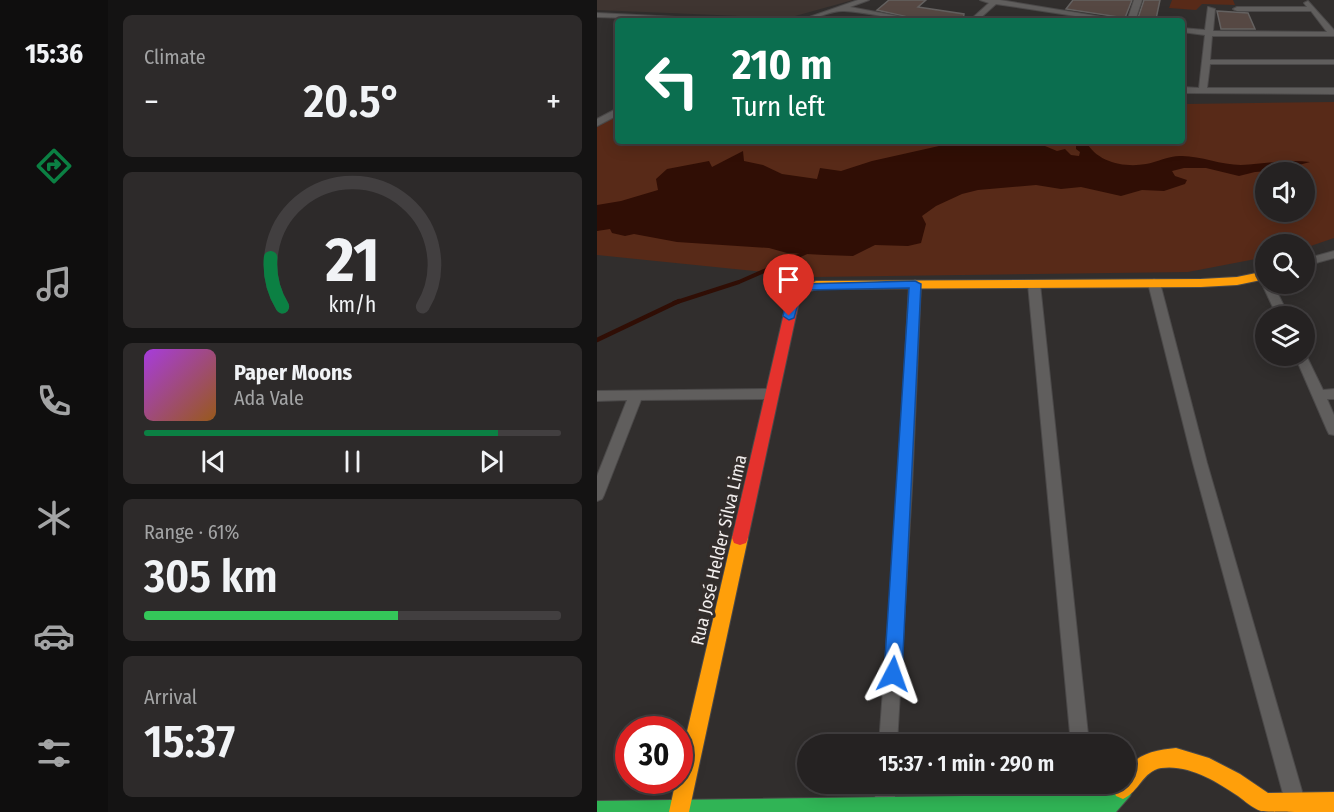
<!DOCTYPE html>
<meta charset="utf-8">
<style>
body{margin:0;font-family:"Fira Sans Condensed",sans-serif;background:#2d2a2a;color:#f1f3f6;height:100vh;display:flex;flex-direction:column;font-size:22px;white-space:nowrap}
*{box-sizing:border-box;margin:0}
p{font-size:20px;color:#a3a4a5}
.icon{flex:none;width:33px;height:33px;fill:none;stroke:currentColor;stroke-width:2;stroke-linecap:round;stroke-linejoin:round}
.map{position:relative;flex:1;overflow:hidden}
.side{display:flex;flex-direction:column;gap:15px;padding:15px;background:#141313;width:489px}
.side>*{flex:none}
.hud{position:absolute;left:18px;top:18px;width:570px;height:126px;border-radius:6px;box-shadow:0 3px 15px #0003,0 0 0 2px #423f40;background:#0b6e4f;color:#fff;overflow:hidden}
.buttons{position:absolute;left:658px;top:162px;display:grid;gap:12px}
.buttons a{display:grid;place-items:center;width:60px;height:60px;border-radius:50%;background:#252222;box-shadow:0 3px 15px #0003,0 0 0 2px #423f40;font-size:30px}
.speed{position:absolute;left:18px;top:716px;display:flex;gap:12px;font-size:30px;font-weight:700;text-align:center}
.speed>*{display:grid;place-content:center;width:78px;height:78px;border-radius:50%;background:#252222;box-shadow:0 3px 15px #0003,0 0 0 2px #423f40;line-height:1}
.speed .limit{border:9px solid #d22;background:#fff;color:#111}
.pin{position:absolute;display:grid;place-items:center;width:51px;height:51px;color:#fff;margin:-62px -26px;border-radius:50% 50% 50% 0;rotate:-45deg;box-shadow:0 0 6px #0007}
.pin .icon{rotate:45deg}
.me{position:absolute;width:66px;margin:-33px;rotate:4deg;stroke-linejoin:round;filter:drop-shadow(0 0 4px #0008)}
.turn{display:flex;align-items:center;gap:21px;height:126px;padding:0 18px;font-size:27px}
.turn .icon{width:78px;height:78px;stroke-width:2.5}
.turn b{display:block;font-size:42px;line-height:51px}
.big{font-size:45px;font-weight:600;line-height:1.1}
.side .tile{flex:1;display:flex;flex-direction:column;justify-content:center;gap:9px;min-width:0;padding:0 21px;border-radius:9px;background:#2d2a2a}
.side .dial{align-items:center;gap:0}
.dial svg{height:156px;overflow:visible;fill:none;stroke:#423f40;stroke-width:7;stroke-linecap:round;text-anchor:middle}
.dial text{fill:#f1f3f6;stroke:none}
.song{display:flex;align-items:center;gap:18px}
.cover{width:72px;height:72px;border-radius:9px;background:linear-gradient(135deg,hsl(280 70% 55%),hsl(30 70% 35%))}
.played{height:6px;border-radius:3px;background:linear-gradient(90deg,#0b8043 85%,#423f40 85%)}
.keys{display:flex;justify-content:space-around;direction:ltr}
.heat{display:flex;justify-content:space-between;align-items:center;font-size:33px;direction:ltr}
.charge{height:9px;border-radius:4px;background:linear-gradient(90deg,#34c759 61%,#423f40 0)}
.trip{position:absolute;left:200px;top:734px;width:339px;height:60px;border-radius:30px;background:#252222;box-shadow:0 3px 15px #0003,0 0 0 2px #423f40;font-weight:600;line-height:60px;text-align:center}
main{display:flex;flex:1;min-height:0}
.menu{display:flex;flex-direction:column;width:108px;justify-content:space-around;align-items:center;background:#0f0e0e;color:#a3a4a5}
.menu .icon{width:42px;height:42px}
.menu .active{color:#0b8043}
.menu b{font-size:27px;color:#f1f3f6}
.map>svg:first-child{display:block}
.built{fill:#3f3531}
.green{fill:#582a18;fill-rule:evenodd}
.water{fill:#300e05}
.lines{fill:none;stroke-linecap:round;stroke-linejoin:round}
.stream-far1{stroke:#300e05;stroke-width:4}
.stream{stroke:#300e05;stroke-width:4.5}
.building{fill:#564843;stroke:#646160;stroke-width:1.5}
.street-casing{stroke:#4b4949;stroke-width:2}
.fast-casing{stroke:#4b4949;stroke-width:2}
.slow-casing{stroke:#4b4949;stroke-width:2}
.jam-casing{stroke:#4b4949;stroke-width:2}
.street{fill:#605e5d;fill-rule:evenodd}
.fast{fill:#30b455;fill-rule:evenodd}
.slow{fill:#ff9f0a;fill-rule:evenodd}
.jam{fill:#e5322d;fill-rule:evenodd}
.route{fill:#1a73e8;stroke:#114b97;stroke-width:1.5}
.labels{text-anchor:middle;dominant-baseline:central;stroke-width:6;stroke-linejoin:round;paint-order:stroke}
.street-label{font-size:18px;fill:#f1edec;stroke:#332d2b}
</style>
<main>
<nav class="menu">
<b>15:36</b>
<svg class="icon active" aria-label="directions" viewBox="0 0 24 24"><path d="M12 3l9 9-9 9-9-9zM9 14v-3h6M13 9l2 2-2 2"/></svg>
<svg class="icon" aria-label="music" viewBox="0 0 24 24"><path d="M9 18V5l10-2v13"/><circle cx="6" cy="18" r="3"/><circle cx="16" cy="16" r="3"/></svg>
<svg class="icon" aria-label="phone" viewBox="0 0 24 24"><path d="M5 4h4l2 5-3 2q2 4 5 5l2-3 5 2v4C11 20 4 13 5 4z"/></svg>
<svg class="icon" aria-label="climate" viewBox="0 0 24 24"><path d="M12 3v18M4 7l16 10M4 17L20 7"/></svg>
<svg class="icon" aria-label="car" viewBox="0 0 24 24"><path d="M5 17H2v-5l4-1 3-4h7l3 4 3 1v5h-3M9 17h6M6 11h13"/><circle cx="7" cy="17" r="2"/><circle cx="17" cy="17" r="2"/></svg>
<svg class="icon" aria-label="filters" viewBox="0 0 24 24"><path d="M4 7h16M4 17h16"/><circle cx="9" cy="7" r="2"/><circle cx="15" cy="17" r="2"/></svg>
</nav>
<section class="side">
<div class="tile"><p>Climate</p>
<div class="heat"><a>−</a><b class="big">20.5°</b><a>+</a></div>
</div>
<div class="tile dial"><svg viewBox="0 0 100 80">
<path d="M14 69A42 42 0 1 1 86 69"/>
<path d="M14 69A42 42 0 0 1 8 44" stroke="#0b8043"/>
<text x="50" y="56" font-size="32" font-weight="700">21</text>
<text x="50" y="72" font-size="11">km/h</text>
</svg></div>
<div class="tile">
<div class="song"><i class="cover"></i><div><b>Paper Moons</b><p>Ada Vale</p></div></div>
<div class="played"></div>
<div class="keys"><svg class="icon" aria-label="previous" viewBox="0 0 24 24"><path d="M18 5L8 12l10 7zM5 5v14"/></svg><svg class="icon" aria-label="pause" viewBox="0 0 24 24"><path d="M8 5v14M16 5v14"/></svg><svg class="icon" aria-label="next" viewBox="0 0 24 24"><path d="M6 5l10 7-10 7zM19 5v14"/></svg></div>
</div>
<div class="tile"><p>Range · 61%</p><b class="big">305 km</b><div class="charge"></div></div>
<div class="tile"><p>Arrival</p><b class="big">15:37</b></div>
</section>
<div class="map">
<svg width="737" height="812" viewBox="0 0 737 812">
<rect width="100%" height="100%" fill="#312e2d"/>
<polygon class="built" points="0,0 256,0 191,18 0,10"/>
<g class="green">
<polygon points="575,0 636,0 638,5 605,4 599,10 572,8"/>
<path d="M737 102V238L708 248V244H669V257L591 272 217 277 0 255V127L21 115V141H585V106L589 104ZM669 172H708V212H669Z"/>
</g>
<path class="water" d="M436 141 460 151 468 149 474 155 482 156 483 152 479 149V143L481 141H489C499 162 527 168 549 164 560 162 574 155 585 156 604 156 624 165 644 165 668 164 689 159 713 162L683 170 658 172 642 176 609 168H587L575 171 578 176 590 180 588 184 567 191 545 190 524 196 484 187 464 189 439 185 381 190 365 194 339 206 325 216 329 224 324 243 311 246 278 245 256 256 228 255 190 253 172 248 80 242 37 234 28 236 15 233 13 229 0 231V205L24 201 61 190 59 179 70 169 112 161 115 167 146 151 147 161 166 165 185 174 220 179 223 168 244 171 275 161 342 146H382L408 142 431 144Z"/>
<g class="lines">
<polyline class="stream-far1" points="77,303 142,282 210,252"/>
<polyline class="stream" points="0,340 82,301"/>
</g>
<g class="building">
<polygon points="292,0 329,0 321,7 367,14 366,21 328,21 280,10"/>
<polygon points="476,0 535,0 528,18 469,9"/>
<polygon points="547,0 563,0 559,19 546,17 546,21 540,21"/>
<polygon points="620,11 651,13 658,29 624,29"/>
</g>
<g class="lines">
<g class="street-casing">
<g id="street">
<path d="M261 0H272L253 7 326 21C299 21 273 12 247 11 232 10 217 21 201 21Z"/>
<polygon points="383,0 403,0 530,21 511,21 399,4 380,21 372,21 392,3"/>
<polygon points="537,0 545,0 538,21 530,21"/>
<polygon points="711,1 737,30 737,36 615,36 613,60 737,60 737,64 613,64 610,88 737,88 737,94 585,93 585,87 602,88 608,35 585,32 585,28 608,30 611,7 618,9 616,31 730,32 714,11 640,11 636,9 640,7 710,7 707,3"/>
<polygon points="0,13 119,19 123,21 0,17"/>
<polygon points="21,108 21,115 0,126 0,119"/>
<polygon points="737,251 737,258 708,266 708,259"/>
<polygon points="557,279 563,283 610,463 711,812 691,812 596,463 551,283"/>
<polygon points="318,280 324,284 315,487 300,744 282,744 301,487 312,284"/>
<polygon points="437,280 443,284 492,744 474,744 431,284"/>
<polygon points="667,281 676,284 692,316 680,316 665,284"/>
<polygon points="708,353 726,390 737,389 737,399 730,399 737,415 737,435 732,434 730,430 698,356 708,356"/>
<polygon points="175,389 182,394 175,399 44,400 7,495 5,499 0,501 0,476 30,400 0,401 0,391"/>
<polygon points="279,783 299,783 297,812 277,812"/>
<polygon points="476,783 496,783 499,812 479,812"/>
</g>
</g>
<g class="fast-casing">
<polygon id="fast" points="528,780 533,782 536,789 533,796 519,812 0,812 0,801 509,794 518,783 528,783"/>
</g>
<g class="slow-casing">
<g id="slow">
<polygon points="669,271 669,279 640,285 604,287 220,289 210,292 204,288 219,281 604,279 640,277"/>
<polygon points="143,531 149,533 151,538 92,812 72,812 79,780 82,780 82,766 135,538 137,533"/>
<path d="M579 748 612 758 643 774 671 793 737 792V812C722 812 675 812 664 811 655 808 648 801 641 796 619 781 591 764 564 768 546 771 542 792 526 799L519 796 516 789 519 783H528C528 756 556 750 579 748Z"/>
</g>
</g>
<g class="jam-casing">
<polygon id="jam" points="210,284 216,288 203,297 151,538 149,543 143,545 137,543 135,538 191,296 198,287"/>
</g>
<use href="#street" class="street"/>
<use href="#fast" class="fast"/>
<use href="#slow" class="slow"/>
<use href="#jam" class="jam"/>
</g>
<path class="route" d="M318 281 324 284 305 674 302 680 296 683 289 680 287 674 312 288 210 290 203 297 197 318 192 320 186 316C189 302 191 290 204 284Z"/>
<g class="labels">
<g class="street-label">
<text transform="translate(122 550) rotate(-77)">Rua José Helder Silva Lima</text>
</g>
</g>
</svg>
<div class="buttons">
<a><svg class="icon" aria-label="sound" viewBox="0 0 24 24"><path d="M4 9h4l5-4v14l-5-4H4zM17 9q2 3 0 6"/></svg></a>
<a><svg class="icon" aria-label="search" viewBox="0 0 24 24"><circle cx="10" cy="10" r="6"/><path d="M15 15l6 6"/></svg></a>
<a><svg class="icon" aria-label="layers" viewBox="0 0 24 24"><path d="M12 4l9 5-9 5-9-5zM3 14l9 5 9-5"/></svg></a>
</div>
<div class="speed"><div class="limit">30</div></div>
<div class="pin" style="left:192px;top:316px;background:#d93025"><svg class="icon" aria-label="arrive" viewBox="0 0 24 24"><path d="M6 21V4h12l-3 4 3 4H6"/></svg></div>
<svg class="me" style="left:296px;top:674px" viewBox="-20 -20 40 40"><path d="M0-17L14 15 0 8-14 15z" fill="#1a73e8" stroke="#fff" stroke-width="4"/></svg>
<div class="trip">15:37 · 1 min · 290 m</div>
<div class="hud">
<div class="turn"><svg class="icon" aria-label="left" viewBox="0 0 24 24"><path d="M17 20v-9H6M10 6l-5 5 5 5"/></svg><div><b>210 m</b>Turn left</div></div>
</div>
</div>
</main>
